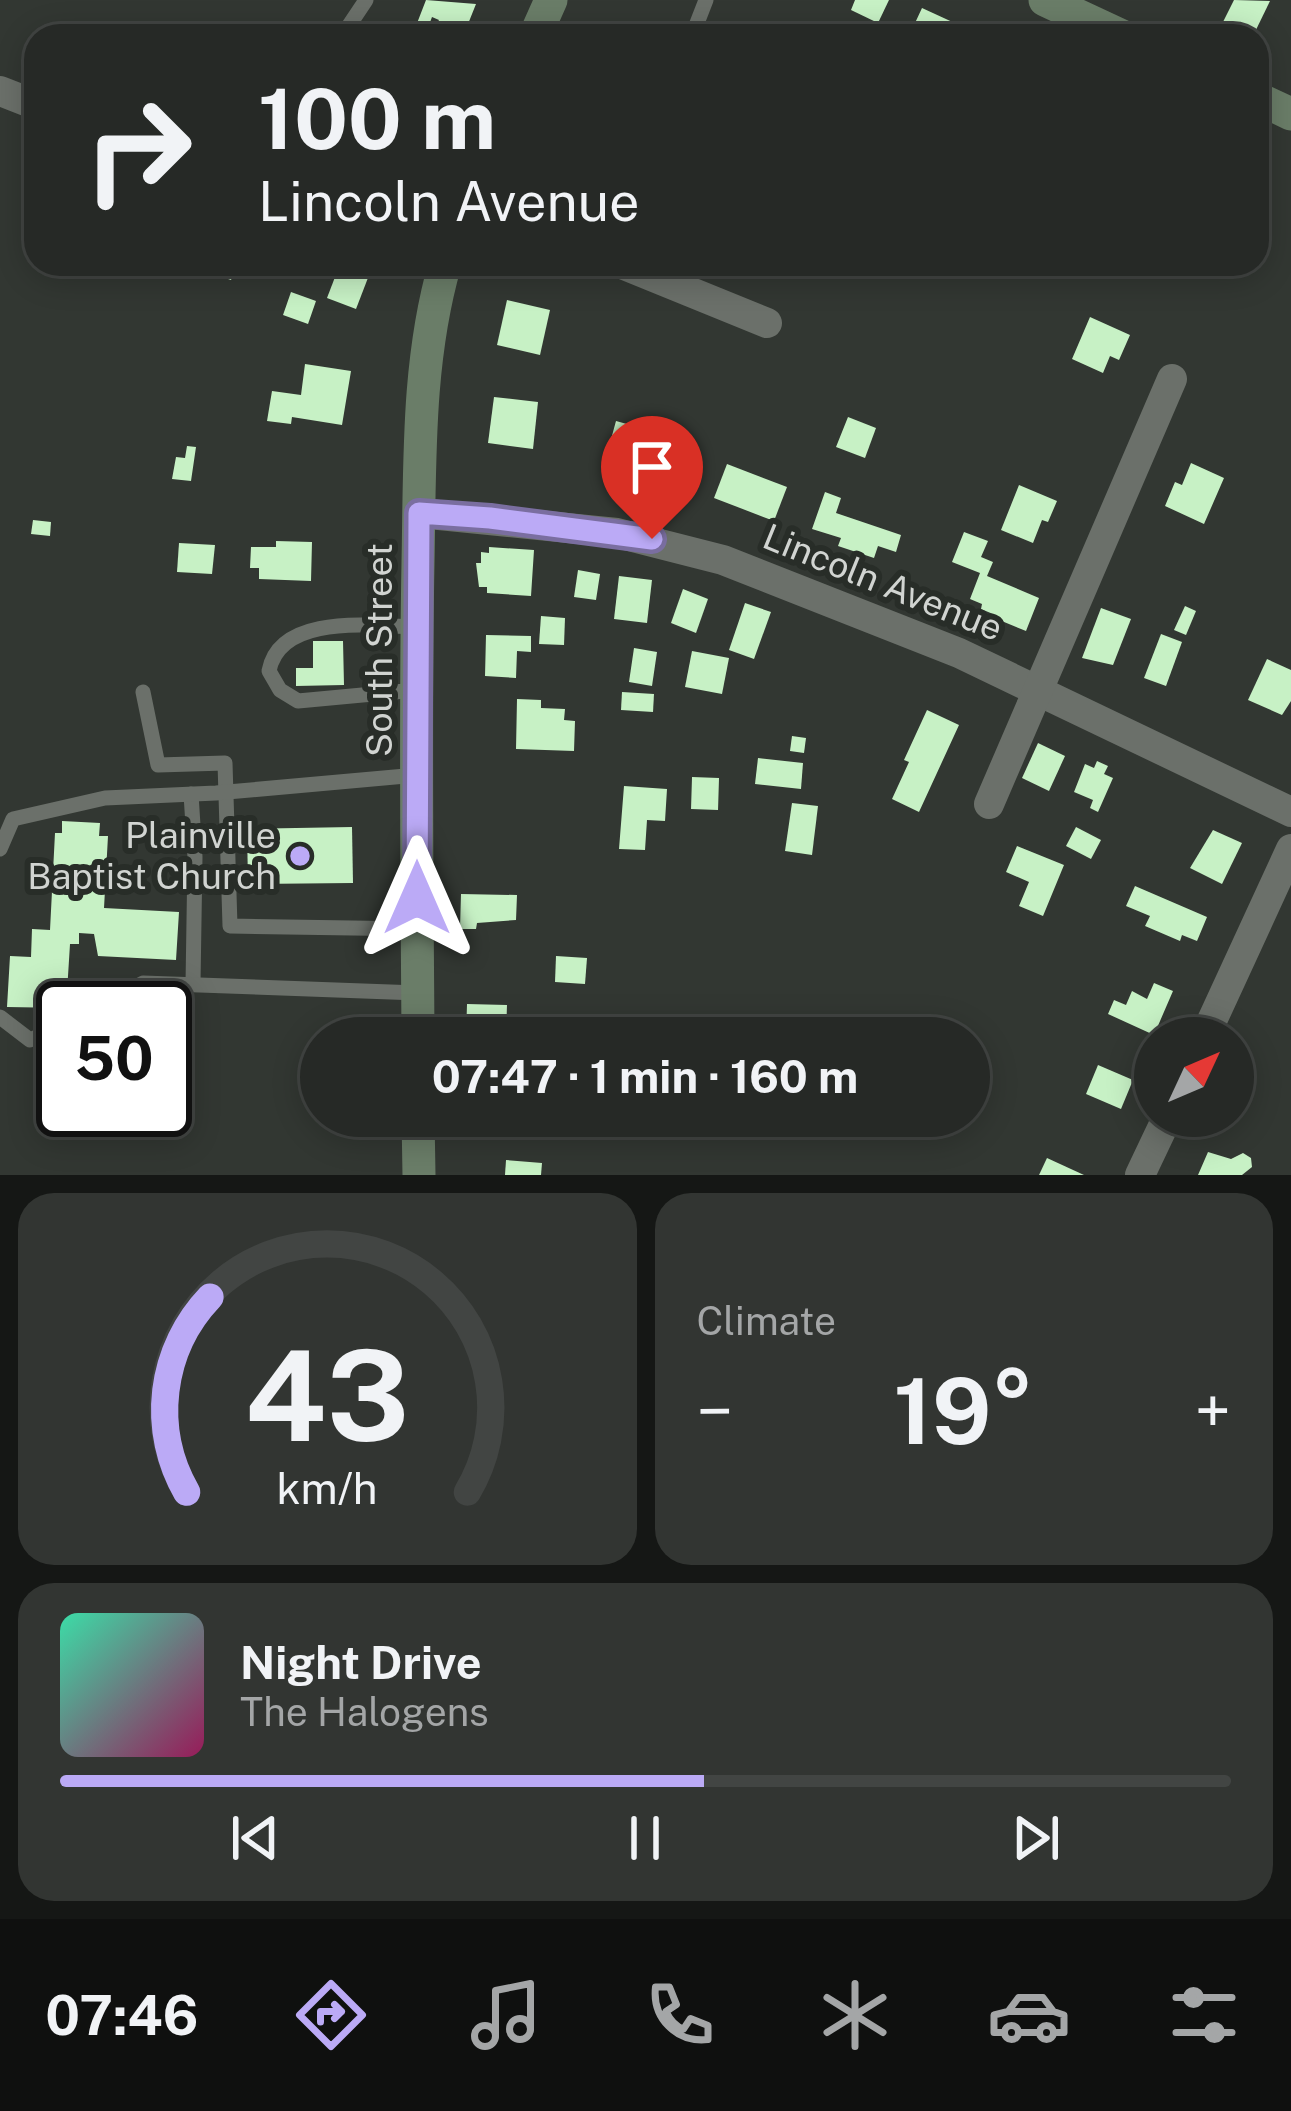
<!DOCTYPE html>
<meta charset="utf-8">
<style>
body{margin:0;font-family:"Public Sans",sans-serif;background:#323532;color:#f1f3f6;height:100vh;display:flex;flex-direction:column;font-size:45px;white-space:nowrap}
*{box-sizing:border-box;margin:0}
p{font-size:39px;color:#a4a6a7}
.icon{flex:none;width:66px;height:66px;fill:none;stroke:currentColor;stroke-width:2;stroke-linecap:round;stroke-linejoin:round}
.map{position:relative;height:1175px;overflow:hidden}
.side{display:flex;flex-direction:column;gap:18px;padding:18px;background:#151715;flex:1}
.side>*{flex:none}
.banner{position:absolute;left:24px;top:24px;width:1245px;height:252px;border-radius:36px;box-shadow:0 6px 30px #0003,0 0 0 3px #424543;background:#262926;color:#f1f3f6;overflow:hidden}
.needle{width:78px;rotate:46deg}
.tools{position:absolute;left:1134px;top:1017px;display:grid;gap:24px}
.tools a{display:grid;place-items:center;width:120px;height:120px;border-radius:50%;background:#262926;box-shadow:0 6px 30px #0003,0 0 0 3px #424543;font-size:60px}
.speed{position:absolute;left:36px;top:981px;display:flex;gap:24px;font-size:60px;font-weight:700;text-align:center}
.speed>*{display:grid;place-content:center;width:156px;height:156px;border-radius:50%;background:#262926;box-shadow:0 6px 30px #0003,0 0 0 3px #424543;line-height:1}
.speed .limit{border:6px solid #111;border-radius:18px;background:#fff;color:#111}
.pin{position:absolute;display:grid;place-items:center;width:102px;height:102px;color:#fff;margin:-123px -51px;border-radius:50% 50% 50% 0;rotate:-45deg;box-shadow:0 0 12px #0007}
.pin .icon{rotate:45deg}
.me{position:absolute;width:132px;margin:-66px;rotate:0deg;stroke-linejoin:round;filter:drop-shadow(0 0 9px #0008)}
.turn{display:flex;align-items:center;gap:42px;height:252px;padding:0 36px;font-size:54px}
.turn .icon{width:156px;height:156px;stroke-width:2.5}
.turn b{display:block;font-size:84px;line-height:102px}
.big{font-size:90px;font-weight:700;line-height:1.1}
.side .card{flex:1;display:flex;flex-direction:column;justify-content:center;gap:18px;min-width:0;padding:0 42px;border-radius:36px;background:#323532}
.side .dial{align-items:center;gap:0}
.dial svg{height:312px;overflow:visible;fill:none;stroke:#424543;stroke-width:7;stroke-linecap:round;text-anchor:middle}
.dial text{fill:#f1f3f6;stroke:none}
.song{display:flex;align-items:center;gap:36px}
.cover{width:144px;height:144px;border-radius:18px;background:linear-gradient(135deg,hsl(160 70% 55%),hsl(330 70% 35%))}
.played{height:12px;border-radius:6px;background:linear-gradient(90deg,#bbaaf6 55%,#424543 55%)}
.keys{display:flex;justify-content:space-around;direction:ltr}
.heat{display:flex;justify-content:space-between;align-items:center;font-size:66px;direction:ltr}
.side .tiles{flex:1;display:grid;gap:18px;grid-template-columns:1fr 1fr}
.card:last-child{grid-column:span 2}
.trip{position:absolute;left:300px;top:1017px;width:690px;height:120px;border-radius:60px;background:#262926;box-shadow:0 6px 30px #0003,0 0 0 3px #424543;font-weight:700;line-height:120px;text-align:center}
.menu{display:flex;height:192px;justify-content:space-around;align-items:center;background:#0f100f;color:#a4a6a7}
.menu .icon{width:84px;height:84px}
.menu .current{color:#bbaaf6}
.menu b{font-size:54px;color:#f1f3f6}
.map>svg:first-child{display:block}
.building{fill:#c7f1c5}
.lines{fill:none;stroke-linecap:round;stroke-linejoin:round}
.service{stroke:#6b706a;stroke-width:15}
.minor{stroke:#6b706a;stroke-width:30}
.secondary{stroke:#6a7d68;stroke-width:33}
.route-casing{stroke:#7a6ea0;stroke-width:30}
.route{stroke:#bbaaf6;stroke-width:21}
.poi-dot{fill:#bbaaf6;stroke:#282d28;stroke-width:4.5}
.labels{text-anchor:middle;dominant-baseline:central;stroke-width:12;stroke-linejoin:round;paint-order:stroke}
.street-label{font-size:36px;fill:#d1d4d1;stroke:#282d28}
.poi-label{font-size:36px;fill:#d1d4d1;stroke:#282d28;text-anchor:end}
</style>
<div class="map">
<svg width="1291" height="1175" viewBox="0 0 1291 1175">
<rect width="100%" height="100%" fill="#323732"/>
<g class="building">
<polygon points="426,0 476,4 464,34 437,24 439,20 432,17 425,36 391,36 396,24 414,31"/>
<polygon points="855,0 889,0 878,23 851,10"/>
<polygon points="1234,0 1270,1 1253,36 1223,22"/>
<polygon points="922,8 959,25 956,31 966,36 909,36"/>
<polygon points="215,264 237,264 231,280 211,273"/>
<polygon points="340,264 357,264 371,270 356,309 327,298"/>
<polygon points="291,292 316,301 308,324 283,315"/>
<polygon points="507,300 550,310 540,355 497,345"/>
<polygon points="1090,317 1130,335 1119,360 1110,356 1103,373 1072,359"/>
<polygon points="305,364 351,371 342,425 292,417 291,424 267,421 272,391 301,395"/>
<polygon points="494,397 538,402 533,449 488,443"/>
<polygon points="848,417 876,428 865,458 836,447"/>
<polygon points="616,421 674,437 665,471 607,454"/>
<polygon points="187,446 196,447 191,481 172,479 176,457 185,458"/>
<polygon points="1191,463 1224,478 1204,524 1165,506 1175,482 1182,485"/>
<polygon points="727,464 787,487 774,521 714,498"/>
<polygon points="1019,485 1057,501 1048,522 1042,520 1033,543 1001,530"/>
<polygon points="825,492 841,498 836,513 901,535 896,552 878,546 874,558 838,546 841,538 812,529"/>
<polygon points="33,520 51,522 50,536 31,534"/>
<polygon points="964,532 988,541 981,557 993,562 987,576 1039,598 1026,631 992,617 993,614 981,609 982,604 970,599 980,573 952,562"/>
<polygon points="276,541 312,542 311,581 259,579 259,568 250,568 251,547 276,547"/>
<polygon points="179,543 215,545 212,574 177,572"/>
<polygon points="489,547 534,550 531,596 487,593 487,587 479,587 476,563 481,563 481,552 489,553"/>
<polygon points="578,570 600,574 596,600 574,597"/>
<polygon points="619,576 652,580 647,623 614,619"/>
<polygon points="683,589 708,599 696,633 671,623"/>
<polygon points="745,603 771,612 754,659 729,650"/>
<polygon points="1185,606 1196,611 1186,635 1174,630"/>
<polygon points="1101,608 1131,619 1113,665 1082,658"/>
<polygon points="541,616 565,618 564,645 539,644"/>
<polygon points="1161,634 1182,642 1166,686 1144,678"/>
<polygon points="486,635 531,636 531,652 517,651 516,678 485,676"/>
<polygon points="313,641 343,641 344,685 296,686 296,668 313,668"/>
<polygon points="634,648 657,652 652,686 629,682"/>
<polygon points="692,651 729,658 722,694 685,687"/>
<polygon points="1267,659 1291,670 1291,701 1282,715 1248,700"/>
<polygon points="622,692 654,694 653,712 621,710"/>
<polygon points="517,699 541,700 541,708 565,709 564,720 575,721 574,751 516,749"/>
<polygon points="927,710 959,725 919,812 892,799 909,762 904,760"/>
<polygon points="792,736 806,738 804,753 790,751"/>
<polygon points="1038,743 1065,756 1049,791 1022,778"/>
<polygon points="758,758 803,763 801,789 755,784"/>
<polygon points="1097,761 1108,766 1104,774 1113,778 1098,812 1090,808 1093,800 1074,792 1085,764 1094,768"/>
<polygon points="692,777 719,778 718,810 691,809"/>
<polygon points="624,786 667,789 665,821 647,820 645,850 619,849"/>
<polygon points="792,803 818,806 812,855 785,851"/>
<polygon points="62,821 100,823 99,836 108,836 104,908 179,912 176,960 98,956 94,934 79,933 79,944 70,944 66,1008 7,1007 10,956 31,957 32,929 50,930 55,833 62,833"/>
<polygon points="352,827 353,883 248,884 247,829"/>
<polygon points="1076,827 1101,840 1091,859 1066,846"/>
<polygon points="1213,830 1242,843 1222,884 1190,868"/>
<polygon points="1017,846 1064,865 1043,916 1019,906 1029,882 1006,872"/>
<polygon points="1135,886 1207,917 1197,941 1182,935 1180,941 1145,926 1150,916 1126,906"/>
<polygon points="461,894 517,895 516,920 477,923 476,929 460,929"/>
<polygon points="556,956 587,958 585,984 555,982"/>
<polygon points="1154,983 1173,991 1154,1035 1108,1014 1114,1000 1126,1005 1132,991 1147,999"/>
<polygon points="467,1004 507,1005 506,1036 466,1036"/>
<polygon points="573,1024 596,1026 595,1038 572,1038"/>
<polygon points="1098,1065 1133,1080 1121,1109 1086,1094"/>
<polygon points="1208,1152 1231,1159 1243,1153 1251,1158 1252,1167 1242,1175 1198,1175"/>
<polygon points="1047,1158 1084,1175 1039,1175"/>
<polygon points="506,1160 542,1163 541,1175 505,1175"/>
</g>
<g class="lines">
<g class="service">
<polyline points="342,36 366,0"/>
<polyline points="692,36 706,0"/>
<path d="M416 690 298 701 280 690 269 671C280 613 373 626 417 627"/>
<polyline points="143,692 158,765 225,763 230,926 418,929"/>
<polyline points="191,794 195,857 193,984"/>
<polyline points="0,849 13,819 105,798 216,793 417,775"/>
<polyline points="98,1008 143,983 418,993"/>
<polyline points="0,1017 30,1040 63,1025"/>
</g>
<g class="minor">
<polyline points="0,91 36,105"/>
<polyline points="622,264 767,323"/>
<polyline points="419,513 617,533 723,560 959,653 1291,812"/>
<polyline points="989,804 1172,379"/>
<polyline points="1204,1038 1291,849"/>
<polyline points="1140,1175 1168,1116"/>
</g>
<g class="secondary">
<polyline points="1045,0 1122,36"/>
<polyline points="535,36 551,0"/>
<polyline points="1257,98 1291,114"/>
<path d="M418 1038C417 880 415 721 418 563 420 463 417 361 445 264"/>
<polyline points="418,1116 419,1175"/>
</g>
</g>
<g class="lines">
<g class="route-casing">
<polyline id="route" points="417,898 419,513 490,518 652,539"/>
</g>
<use href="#route" class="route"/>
</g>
<circle class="poi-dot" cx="300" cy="856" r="12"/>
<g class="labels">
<g class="street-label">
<text transform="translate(883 582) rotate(22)">Lincoln Avenue</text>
<text transform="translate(379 650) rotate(-90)">South Street</text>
</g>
<g class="poi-label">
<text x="276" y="835">Plainville<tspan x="276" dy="41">Baptist Church</tspan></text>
</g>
</g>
</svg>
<div class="tools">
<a><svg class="needle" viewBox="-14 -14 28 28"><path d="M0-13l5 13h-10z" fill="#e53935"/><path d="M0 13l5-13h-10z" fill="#a4a6a7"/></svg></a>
</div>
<div class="speed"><div class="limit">50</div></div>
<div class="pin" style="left:652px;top:539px;background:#d93025"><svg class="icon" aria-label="arrive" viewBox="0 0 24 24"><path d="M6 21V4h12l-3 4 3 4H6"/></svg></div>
<svg class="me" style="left:417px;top:898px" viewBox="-20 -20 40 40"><path d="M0-17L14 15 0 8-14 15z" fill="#bbaaf6" stroke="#fff" stroke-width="4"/></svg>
<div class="trip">07:47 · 1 min · 160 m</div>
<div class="banner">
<div class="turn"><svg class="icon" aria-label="right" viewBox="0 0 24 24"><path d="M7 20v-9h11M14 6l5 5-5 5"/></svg><div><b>100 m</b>Lincoln Avenue</div></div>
</div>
</div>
<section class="side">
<div class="tiles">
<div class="card dial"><svg viewBox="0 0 100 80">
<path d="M14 69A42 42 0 1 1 86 69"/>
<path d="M14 69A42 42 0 0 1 20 19" stroke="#bbaaf6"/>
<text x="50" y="56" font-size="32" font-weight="700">43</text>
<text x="50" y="72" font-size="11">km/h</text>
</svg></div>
<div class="card"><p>Climate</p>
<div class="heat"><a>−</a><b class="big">19°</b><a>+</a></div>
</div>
<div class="card">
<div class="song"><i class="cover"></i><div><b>Night Drive</b><p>The Halogens</p></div></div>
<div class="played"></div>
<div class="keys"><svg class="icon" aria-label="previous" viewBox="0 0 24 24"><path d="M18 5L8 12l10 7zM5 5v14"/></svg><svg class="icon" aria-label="pause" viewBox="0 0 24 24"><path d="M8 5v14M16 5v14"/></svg><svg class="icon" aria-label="next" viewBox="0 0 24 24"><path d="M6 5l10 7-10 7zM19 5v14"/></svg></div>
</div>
</div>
</section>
<nav class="menu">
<b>07:46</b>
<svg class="icon current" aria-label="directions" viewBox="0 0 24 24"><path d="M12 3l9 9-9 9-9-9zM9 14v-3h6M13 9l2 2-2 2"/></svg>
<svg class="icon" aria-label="music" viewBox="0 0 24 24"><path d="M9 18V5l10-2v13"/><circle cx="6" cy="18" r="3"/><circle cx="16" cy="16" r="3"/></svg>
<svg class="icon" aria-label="phone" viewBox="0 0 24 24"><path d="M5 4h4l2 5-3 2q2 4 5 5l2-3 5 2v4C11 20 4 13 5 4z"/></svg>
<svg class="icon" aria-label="climate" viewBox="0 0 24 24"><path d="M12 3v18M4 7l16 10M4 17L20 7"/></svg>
<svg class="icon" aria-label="car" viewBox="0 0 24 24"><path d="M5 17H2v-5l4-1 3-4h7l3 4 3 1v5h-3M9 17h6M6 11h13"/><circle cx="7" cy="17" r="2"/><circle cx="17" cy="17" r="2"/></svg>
<svg class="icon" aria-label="filters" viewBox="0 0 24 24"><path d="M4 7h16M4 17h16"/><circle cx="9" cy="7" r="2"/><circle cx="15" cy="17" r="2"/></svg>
</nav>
